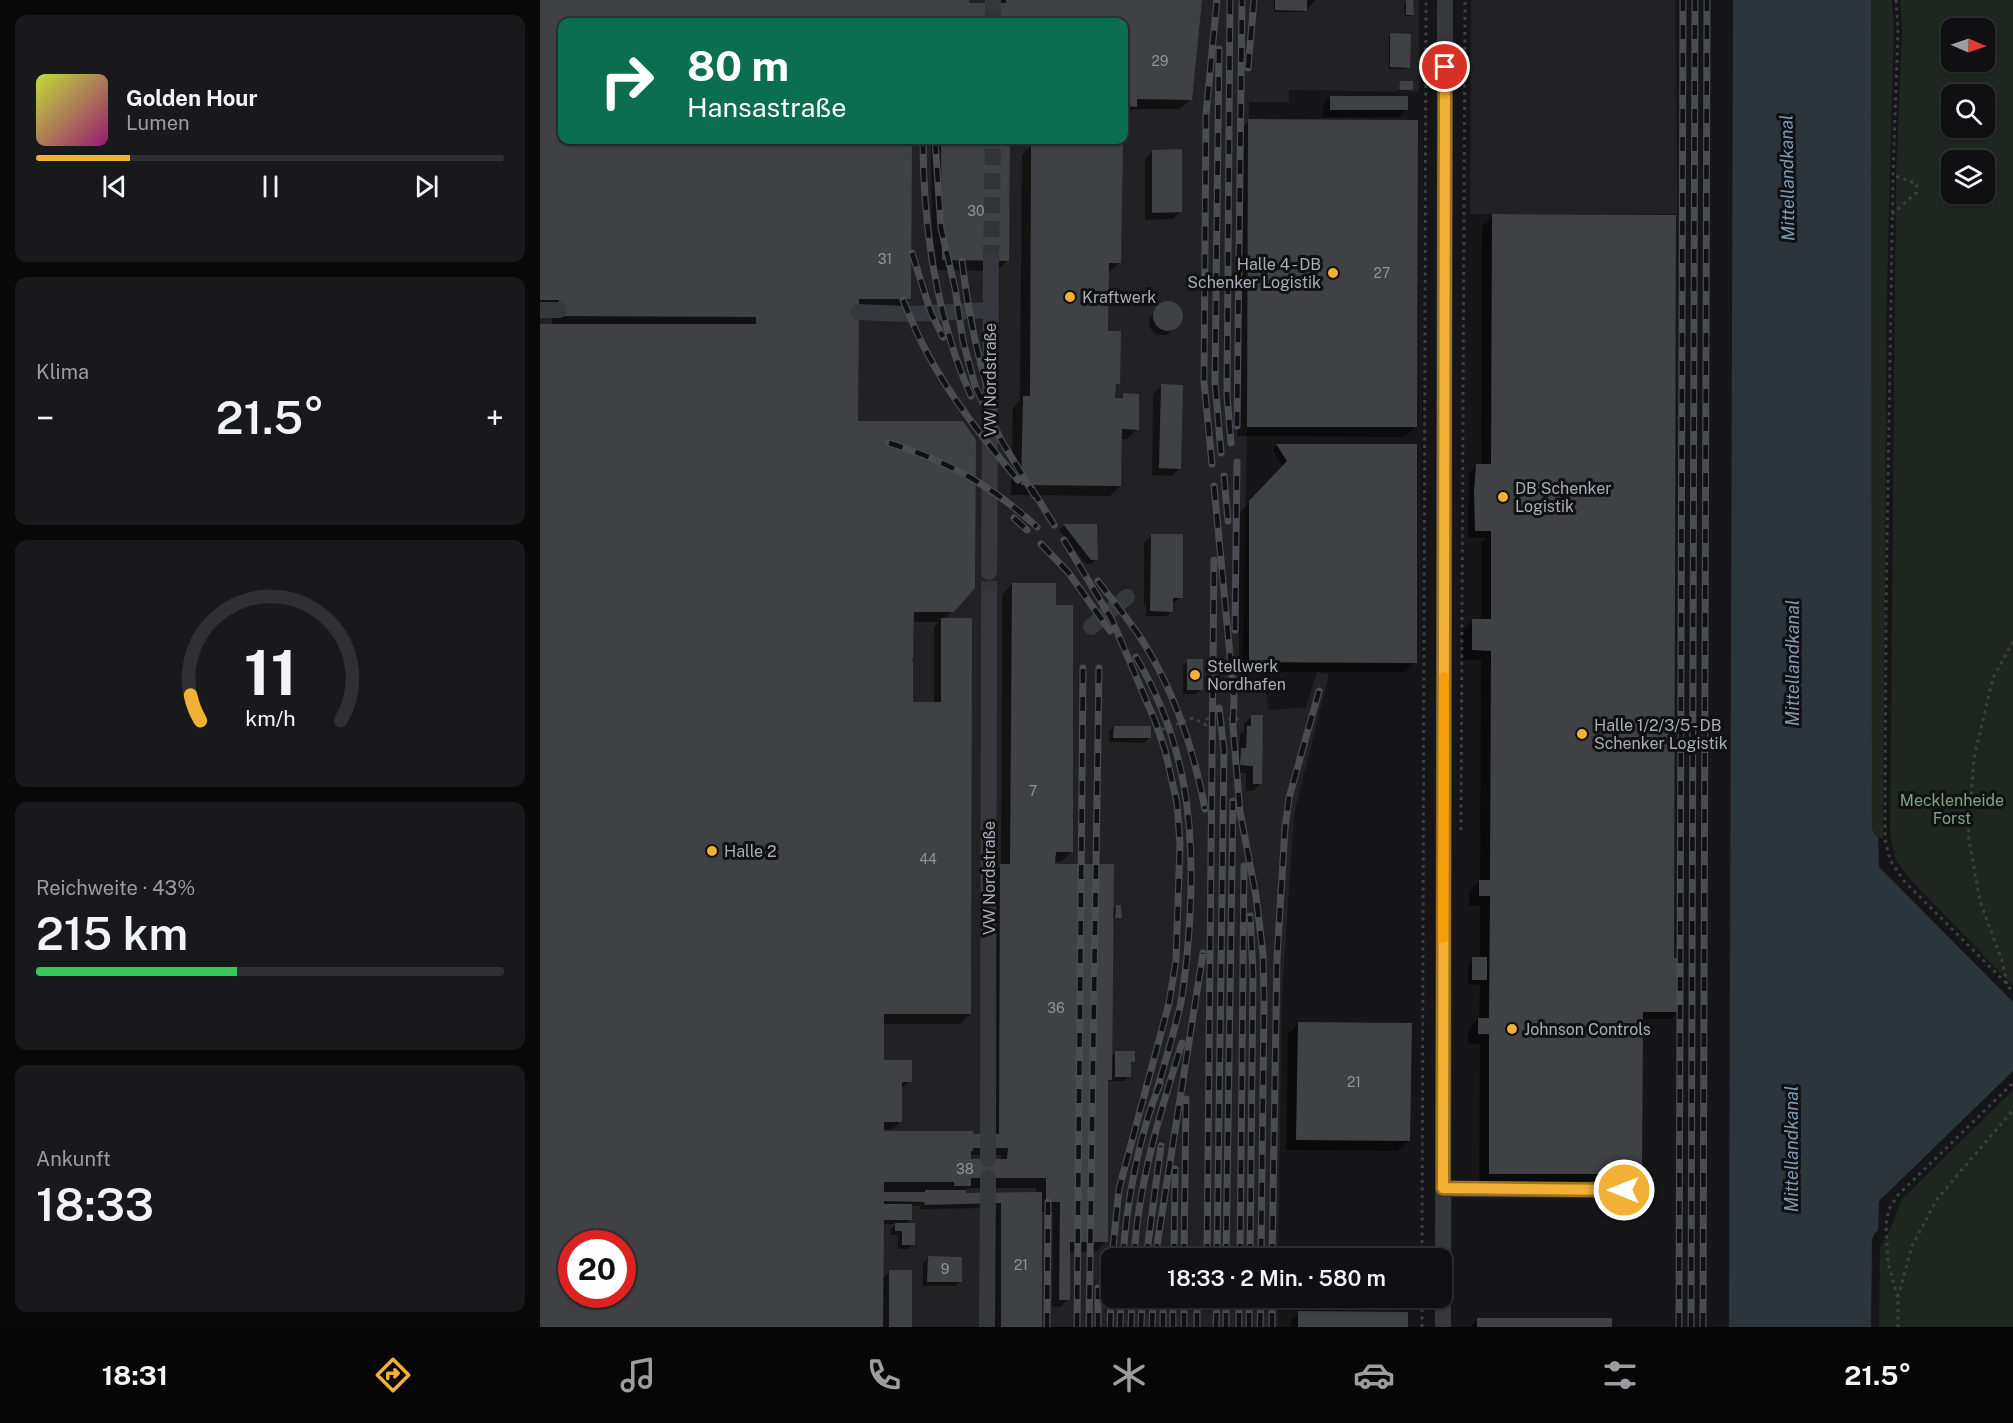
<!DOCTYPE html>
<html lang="de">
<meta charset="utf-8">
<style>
body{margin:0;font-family:"Public Sans",sans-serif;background:#19191b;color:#f1f3f6;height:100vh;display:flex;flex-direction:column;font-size:22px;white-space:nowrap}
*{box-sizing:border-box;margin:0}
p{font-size:20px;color:#9c9d9f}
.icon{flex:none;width:33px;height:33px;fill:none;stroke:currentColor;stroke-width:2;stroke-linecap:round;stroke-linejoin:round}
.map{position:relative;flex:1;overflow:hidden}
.details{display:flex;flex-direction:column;gap:15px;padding:15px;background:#09090a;width:540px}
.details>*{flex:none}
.guide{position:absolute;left:18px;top:18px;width:570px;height:126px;border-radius:12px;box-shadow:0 2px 4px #0004,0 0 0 2px #303032;background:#0b6e4f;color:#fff;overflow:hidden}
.needle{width:39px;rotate:92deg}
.controls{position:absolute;left:1401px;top:18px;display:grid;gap:12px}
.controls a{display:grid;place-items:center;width:54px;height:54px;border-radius:12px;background:#101012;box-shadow:0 2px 4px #0004,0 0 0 2px #303032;font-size:30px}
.speed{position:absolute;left:18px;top:1230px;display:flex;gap:12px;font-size:30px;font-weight:700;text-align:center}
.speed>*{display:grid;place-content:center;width:78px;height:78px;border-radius:50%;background:#101012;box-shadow:0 2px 4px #0004,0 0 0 2px #303032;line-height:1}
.speed .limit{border:9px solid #d22;background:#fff;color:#111}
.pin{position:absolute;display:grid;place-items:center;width:51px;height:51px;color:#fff;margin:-26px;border:3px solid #fff;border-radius:50%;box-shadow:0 2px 6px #0007}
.me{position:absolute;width:66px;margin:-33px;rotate:270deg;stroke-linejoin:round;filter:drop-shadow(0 0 4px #0008)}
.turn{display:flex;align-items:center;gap:21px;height:126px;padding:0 30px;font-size:27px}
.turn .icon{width:78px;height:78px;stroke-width:2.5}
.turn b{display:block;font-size:42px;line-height:51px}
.big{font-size:45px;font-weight:600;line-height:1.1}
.details .tile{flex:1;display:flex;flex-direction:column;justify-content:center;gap:9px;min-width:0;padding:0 21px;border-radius:12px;background:#19191b}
.details .dial{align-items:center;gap:0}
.dial svg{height:156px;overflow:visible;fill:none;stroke:#303032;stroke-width:7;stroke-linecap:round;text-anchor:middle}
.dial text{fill:#f1f3f6;stroke:none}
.song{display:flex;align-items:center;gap:18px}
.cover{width:72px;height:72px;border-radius:9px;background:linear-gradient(135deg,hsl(70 70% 55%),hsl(320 70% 35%))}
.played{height:6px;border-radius:3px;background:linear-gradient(90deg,#f2b134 20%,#303032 20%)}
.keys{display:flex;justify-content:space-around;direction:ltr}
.heat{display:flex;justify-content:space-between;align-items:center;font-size:33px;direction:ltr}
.charge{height:9px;border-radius:4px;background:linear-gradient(90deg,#34c759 43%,#303032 0)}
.trip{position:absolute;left:561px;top:1248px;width:351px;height:60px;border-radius:12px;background:#101012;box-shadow:0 2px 4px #0004,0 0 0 2px #303032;font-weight:600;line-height:60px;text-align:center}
.menu{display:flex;height:96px;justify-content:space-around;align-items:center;background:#060607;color:#9c9d9f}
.menu .icon{width:42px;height:42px}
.menu .active{color:#f2b134}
.menu b{font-size:27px;color:#f1f3f6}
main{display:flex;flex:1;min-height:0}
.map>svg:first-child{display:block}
.built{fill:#222225;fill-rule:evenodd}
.green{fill:#1e261f;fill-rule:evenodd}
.water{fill:#2c353c}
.shadow{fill:#0007;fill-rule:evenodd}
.building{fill:#404145;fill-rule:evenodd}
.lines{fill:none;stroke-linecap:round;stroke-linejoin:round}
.minor-tunnel{stroke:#333438;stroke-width:16;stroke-dasharray:16 8;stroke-linecap:butt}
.path{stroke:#3d3f44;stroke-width:3;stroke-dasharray:3 4.5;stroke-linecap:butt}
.minor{stroke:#37383d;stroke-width:16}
.rail-casing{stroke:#4a4c52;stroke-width:7}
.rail{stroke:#111113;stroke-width:4.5;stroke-dasharray:14;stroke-linecap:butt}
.route-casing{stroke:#9d7322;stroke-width:15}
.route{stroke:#f2b134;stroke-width:10}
.slow{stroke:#f59e0b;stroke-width:10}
.poi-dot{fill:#f2b134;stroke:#111113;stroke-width:2}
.labels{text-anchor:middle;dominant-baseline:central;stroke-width:6;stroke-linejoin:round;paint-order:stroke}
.number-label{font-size:14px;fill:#8e929b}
.poi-label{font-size:16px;fill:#a8adb8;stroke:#111113;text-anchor:start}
.street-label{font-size:16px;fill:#a8adb8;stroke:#111113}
.park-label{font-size:16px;fill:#7fa381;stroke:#111113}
.water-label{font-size:18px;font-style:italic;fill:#7f9bb3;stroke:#111113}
</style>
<main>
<section class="details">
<div class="tile">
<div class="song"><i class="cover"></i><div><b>Golden Hour</b><p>Lumen</p></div></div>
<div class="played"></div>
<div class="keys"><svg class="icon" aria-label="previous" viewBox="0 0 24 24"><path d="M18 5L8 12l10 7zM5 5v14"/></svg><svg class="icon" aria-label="pause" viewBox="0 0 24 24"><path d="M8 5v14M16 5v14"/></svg><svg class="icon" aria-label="next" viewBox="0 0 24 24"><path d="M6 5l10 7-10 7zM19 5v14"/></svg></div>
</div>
<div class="tile"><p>Klima</p>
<div class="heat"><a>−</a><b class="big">21.5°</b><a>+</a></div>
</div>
<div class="tile dial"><svg viewBox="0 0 100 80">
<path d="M14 69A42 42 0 1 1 86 69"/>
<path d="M14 69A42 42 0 0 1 9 56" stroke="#f2b134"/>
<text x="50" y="56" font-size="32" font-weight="700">11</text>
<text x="50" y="72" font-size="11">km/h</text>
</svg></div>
<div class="tile"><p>Reichweite · 43%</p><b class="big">215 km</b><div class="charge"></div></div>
<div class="tile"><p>Ankunft</p><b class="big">18:33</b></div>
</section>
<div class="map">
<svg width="1473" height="1327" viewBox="0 0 1473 1327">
<rect width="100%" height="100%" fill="#161618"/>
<g class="built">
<path d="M0 0H879V92L749 90V102H709L707 425 702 693H726L729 710 766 707 777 672 789 674 754 815 742 995 738 1258H572V1298H738V1327H0ZM22 22H584V140H22ZM32 1244H82V1294H32Z"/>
<polygon points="931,0 1135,0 1137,214 930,214"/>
</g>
<g class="green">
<polygon points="1331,0 1352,0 1354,28 1347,289 1343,839 1334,834 1332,828"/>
<path d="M1360 0H1473V986L1369 878 1355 859 1350 834 1356 174 1362 29ZM1412 28H1444V62H1412ZM1412 94H1444V128H1412ZM1412 160H1444V194H1412Z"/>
<polygon points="1473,1090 1473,1327 1339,1327 1340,1248 1352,1225 1361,1200"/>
</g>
<polygon class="water" points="1193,0 1331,0 1332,828 1334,834 1338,837 1339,867 1473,1002 1473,1071 1339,1201 1338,1230 1334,1234 1332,1241 1331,1327 1189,1327"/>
<g class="shadow">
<path d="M0 0H427V5H457V0H660L651 99 640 109H593L585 116H584V22H22V140H370L369 299 359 309H317L316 421 412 611 404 620 430 1014 420 1024H343V1061L370 1081 360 1089V1121L353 1129H342V1132L450 1136V876L461 866 462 595 472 584 515 607 531 852 521 862H514V866L572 910 576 906 580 917 572 919 571 1057 575 1053 593 1061 589 1065V1076L584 1081H569L567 1083 566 1241 556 1252H528V1299L520 1307H512L513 1212H500V1327H451V1208L380 1209V1206H371V1219L365 1225 373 1244 368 1249H358V1235H351V1229L356 1224H342V1279L350 1271 370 1327H0V325H12V307H0ZM372 622H399L394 627V704H372L368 663ZM429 1155H461V1161H429ZM427 1188H496V1194H424V1191ZM32 1244H82V1294H32Z"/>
<polygon points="734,0 775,0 775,1 764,12 734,12"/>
<polygon points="866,2 872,14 870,16 865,16 864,4"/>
<polygon points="851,35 869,67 867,69 849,69 849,37"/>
<polygon points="860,82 871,89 869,91 858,91"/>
<polygon points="790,97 867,109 859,117 783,117 783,105"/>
<polygon points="709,121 876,426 865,437 697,436 698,131"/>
<polygon points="391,140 468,140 468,260 457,271 392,270"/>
<polygon points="492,145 580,262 568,273 567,332 578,384 574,388 574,399 579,399 584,395 597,429 587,439 581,439 580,486 570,496 471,495 473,408 480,400 482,155"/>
<polygon points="613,151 641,211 633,219 605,220 605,159"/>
<polygon points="953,216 1132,957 1139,1011 1131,1019 1101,1019 1101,1174 1090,1184 939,1183 940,1044 928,1044 928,1030 939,1018 940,985 928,984 928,964 933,959 940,959 940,906 929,906 929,892 940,880 941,660 922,660 922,631 932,621 941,621 941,543 946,538 928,538 929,473 936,466 941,466 942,226"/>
<polygon points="633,303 641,311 641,322 627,335 617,335 610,328 609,318 622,304"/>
<polygon points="621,386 640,468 632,476 612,475 613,394"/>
<polygon points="737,445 875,662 865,672 699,672 699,513 743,467 733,450"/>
<polygon points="556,525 556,559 551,564 546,564 519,530 524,526"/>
<polygon points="611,536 641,597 631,605 631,611 627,616 606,616 606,605 604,605 604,543"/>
<polygon points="648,661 661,690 656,694 643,694 643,666"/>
<polygon points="711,717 721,783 713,791 706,791 706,773 693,772 694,757 699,751 700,735 704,731 704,724"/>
<polygon points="574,727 609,738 604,743 569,742 569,732"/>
<polygon points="758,1024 869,1141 858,1151 746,1150 748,1034"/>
<polygon points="388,1258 420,1282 415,1286 383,1286 383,1263"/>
<polygon points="759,1313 867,1327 751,1327 751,1320"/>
<polygon points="938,1319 1070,1327 931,1327"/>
</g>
<g class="building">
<path d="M0 0H429V3H466V0H662L652 100 597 99V107L584 106V22H22V140H372L371 299H319L318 421H423L436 440 435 588 414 612H374L373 658 371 661H373V702H401V618H432L431 1014H344V1060H372V1082H362V1122H344V1131H433L434 1134H459L460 864H470L472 583H516V605H533V852H516L515 864H574L572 1080H568V1242H530V1300H519L520 1202H506V1178H431V1186H414V1182H344V1192H385V1190H426V1193L502 1192V1327H461V1203L385 1205 384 1202 344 1201V1204H372V1220H344L343 1327H0V324H216V317L19 316V300H0ZM433 1148H468L467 1159H431V1151H433ZM32 1244H82V1294H32Z"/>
<polygon points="735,0 767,0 767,11 735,10"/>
<polygon points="866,0 873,0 874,15 866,15"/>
<polygon points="850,33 871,34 870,68 850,67"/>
<polygon points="860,81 873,81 873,90 859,90"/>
<rect x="790" y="96" width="78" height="14"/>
<polygon points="708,119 878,120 877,427 707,427"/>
<polygon points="401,140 470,140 469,261 402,260"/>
<polygon points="491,143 583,144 581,263 569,263 568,331 581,331 580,384 576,384 575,398 583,398 583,393 599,394 599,430 582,429 581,486 481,485 483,396 490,396"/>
<polygon points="642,149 642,212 612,213 612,150"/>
<polygon points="952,214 1136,215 1134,958 1140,958 1140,1012 1103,1012 1102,1174 949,1174 949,1034 938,1034 938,1018 949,1018 950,896 939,896 939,880 950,880 951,651 932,650 932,619 951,619 951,531 935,531 934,491 936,464 951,464"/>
<circle cx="628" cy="316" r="15"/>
<polygon points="621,384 643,385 641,469 619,468"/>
<polygon points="736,444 877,444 877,663 709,662 709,501 747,461"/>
<polygon points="523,524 557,524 558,560 551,560"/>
<polygon points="611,534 643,534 643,598 633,598 633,612 610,611"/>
<rect x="647" y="659" width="16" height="31"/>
<polygon points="711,715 723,715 722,784 713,784 713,766 700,765 701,748 706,748 707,726 711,726"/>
<polygon points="574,726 611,726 611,738 573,738"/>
<polygon points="576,905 581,905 582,918 575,918"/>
<rect x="932" y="957" width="15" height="23"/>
<polygon points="758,1022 872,1023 870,1141 756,1140"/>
<polygon points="575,1051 595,1051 595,1062 591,1062 591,1077 575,1077"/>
<polygon points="355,1223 375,1223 375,1245 362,1245 362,1231 355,1231"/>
<polygon points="388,1256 422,1257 422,1282 387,1282"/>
<rect x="349" y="1270" width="23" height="57"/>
<polygon points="758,1311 868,1312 868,1327 758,1327"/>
<rect x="937" y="1318" width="135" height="9"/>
</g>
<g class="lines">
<g class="minor-tunnel">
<polyline points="453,22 453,3"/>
<polyline points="451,261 453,140"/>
<polyline points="449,597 449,572"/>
</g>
<g class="path">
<polyline points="1356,0 1358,29 1353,175 1346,607 1345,839 1350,860 1364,881 1467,984 1473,993"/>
<polyline points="1352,214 1376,193 1377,184 1353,175"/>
<polyline points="615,732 653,718 666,725 667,719 701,719"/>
<polyline points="921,830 925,0"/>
<polyline points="1467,984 1462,961 1440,901 1428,835 1434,758 1453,678 1473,642"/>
<polyline points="882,1258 886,0"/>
<polyline points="1358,1297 1372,1246 1397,1199 1473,1110"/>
<polyline points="882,1327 882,1298"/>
<polyline points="1358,1327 1358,1299 1348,1263 1346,1224 1349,1209 1358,1195 1473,1083"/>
</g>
<g class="minor">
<polyline points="453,3 453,0"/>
<polyline points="0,310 19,310"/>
<polyline points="318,312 369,314 450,310"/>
<polyline points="449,572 451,261"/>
<polyline points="551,627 587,597"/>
<polyline points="448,1159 449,597"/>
<polyline points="903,1189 1107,1190"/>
<polyline points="447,1327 448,1178"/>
<polyline points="903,1327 905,0"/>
</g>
<g class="rail-casing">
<g id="rail">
<polyline points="690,0 687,395 691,443"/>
<polyline points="679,49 675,382 681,453"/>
<polyline points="708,68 714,0"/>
<path d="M383 140C383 225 396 317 431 396"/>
<polyline points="395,140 401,228 415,288 423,341 435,386 461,440 495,496"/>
<polyline points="372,253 391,313 403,337"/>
<path d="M422 261C428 310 437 360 454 407"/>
<path d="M363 300C370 316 376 332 384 347 409 396 443 438 478 480"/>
<polyline points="697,426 702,0"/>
<path d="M349 443C408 461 452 486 497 527"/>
<polyline points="672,464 664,382 666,114 677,0"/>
<polyline points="684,476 688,521"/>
<polyline points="674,486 694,698 693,726 700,812 716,896 723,954 724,1000 721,1258"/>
<polyline points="492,489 514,525"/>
<polyline points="474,518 487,530"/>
<polyline points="524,540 572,620 615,721 625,750 637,803 640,844 636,960 629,1003 579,1189 572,1258"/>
<polyline points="501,544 528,572 570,631"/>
<path d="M558 581C573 601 589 620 602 640 634 691 654 750 665 809"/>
<polyline points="695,630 697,462"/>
<path d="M596 657C645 740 655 821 650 916 648 947 646 977 640 1007 633 1035 625 1063 617 1090"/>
<path d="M583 1258C586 1205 599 1134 620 1084"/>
<path d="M594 1258C598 1185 620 1112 642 1043"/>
<polyline points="606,1258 621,1146"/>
<polyline points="615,1258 663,953"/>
<polyline points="634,1258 635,1169"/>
<polyline points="644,1258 646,1099"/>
<polyline points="667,1258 674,560"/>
<polyline points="677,1258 684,750 679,708"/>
<polyline points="686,1258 693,801"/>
<polyline points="700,1258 704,866"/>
<polyline points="710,1258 713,973 710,916"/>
<polyline points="732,1258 737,958 745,828 749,798 779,691"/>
<polyline points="507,1327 508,1202"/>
<polyline points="537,1327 543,668"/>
<polyline points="549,1327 559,668"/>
<polyline points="558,1327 558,1288"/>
<polyline points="570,1327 572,1273"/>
<polyline points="580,1327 581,1298"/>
<polyline points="591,1327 592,1298"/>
<polyline points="601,1327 602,1298"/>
<polyline points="612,1327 613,1298"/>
<polyline points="623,1327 623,1298"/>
<polyline points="633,1327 633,1298"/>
<polyline points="644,1327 644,1298"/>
<polyline points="657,1327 657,1298"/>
<polyline points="676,1327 677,1298"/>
<polyline points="686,1327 686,1298"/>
<polyline points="699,1327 699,1298"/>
<polyline points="709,1327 709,1298"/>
<polyline points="720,1327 721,1298"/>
<polyline points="732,1327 732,1298"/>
<polyline points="1139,1327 1143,0"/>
<polyline points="1151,1327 1155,0"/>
<polyline points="1163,1327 1167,0"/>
</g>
</g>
<use href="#rail" class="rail"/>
</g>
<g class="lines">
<g class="route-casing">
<polyline id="route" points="905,67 903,1188 1084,1190"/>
</g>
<use href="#route" class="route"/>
<polyline class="slow" points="903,938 904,677"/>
</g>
<g class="poi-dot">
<circle cx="793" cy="273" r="6"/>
<circle cx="530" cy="297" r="6"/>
<circle cx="963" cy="497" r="6"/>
<circle cx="655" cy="675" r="6"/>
<circle cx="1042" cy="734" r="6"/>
<circle cx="172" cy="851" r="6"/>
<circle cx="972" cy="1029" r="6"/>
</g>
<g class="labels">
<g class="number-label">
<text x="620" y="61">29</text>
<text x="436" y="211">30</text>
<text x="345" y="259">31</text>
<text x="842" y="273">27</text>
<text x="493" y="791">7</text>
<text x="388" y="859">44</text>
<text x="516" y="1008">36</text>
<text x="814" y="1082">21</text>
<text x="425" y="1169">38</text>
<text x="481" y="1265">21</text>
<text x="405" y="1269">9</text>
</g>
<g class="poi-label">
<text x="781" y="264" text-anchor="end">Halle 4 - DB<tspan x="781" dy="18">Schenker Logistik</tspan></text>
<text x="542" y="297">Kraftwerk</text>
<text x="975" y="488">DB Schenker<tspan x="975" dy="18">Logistik</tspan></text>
<text x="667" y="666">Stellwerk<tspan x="667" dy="18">Nordhafen</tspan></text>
<text x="1054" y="725">Halle 1/2/3/5 - DB<tspan x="1054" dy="18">Schenker Logistik</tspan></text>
<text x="184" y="851">Halle 2</text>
<text x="984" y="1029">Johnson Controls</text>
</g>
<g class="street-label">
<text transform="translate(450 380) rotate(-90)">VW Nordstraße</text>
<text transform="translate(449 878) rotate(-90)">VW Nordstraße</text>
</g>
<g class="park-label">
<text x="1412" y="800">Mecklenheide<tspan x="1412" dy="18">Forst</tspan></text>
</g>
<g class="water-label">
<text transform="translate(1247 178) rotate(-91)">Mittellandkanal</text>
<text transform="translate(1252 663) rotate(-90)">Mittellandkanal</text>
<text transform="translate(1251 1149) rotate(-90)">Mittellandkanal</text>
</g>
</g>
</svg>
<div class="controls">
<a><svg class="needle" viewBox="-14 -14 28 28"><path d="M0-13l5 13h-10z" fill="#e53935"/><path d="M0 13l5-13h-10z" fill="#9c9d9f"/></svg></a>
<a><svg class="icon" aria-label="search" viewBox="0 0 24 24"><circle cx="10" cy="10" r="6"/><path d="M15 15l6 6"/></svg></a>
<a><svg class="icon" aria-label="layers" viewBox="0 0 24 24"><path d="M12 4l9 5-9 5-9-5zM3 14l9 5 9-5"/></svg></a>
</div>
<div class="speed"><div class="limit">20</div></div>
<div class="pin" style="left:905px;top:67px;background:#d93025"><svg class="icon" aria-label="arrive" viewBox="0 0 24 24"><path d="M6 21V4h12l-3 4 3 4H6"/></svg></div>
<svg class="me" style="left:1084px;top:1190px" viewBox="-20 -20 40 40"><circle r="17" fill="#f2b134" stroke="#fff" stroke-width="3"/><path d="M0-11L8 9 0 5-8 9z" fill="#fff"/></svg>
<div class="trip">18:33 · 2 Min. · 580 m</div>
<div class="guide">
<div class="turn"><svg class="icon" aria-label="right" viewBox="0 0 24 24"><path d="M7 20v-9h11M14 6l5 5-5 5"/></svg><div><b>80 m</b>Hansastraße</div></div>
</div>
</div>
</main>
<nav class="menu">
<b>18:31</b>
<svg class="icon active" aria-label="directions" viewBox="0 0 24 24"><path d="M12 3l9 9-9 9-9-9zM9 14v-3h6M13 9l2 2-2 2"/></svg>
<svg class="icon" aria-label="music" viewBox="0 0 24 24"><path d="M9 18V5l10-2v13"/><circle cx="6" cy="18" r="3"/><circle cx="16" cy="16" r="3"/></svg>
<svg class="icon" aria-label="phone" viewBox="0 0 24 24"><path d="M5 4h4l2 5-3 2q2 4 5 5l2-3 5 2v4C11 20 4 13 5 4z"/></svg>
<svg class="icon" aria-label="climate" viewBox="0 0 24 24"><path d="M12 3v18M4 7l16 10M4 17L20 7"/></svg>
<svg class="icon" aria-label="car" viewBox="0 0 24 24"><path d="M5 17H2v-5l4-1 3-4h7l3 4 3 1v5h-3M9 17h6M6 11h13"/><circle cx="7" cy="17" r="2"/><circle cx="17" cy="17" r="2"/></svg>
<svg class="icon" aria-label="filters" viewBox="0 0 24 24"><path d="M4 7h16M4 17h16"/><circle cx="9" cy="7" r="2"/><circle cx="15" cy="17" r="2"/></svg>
<b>21.5°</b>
</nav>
